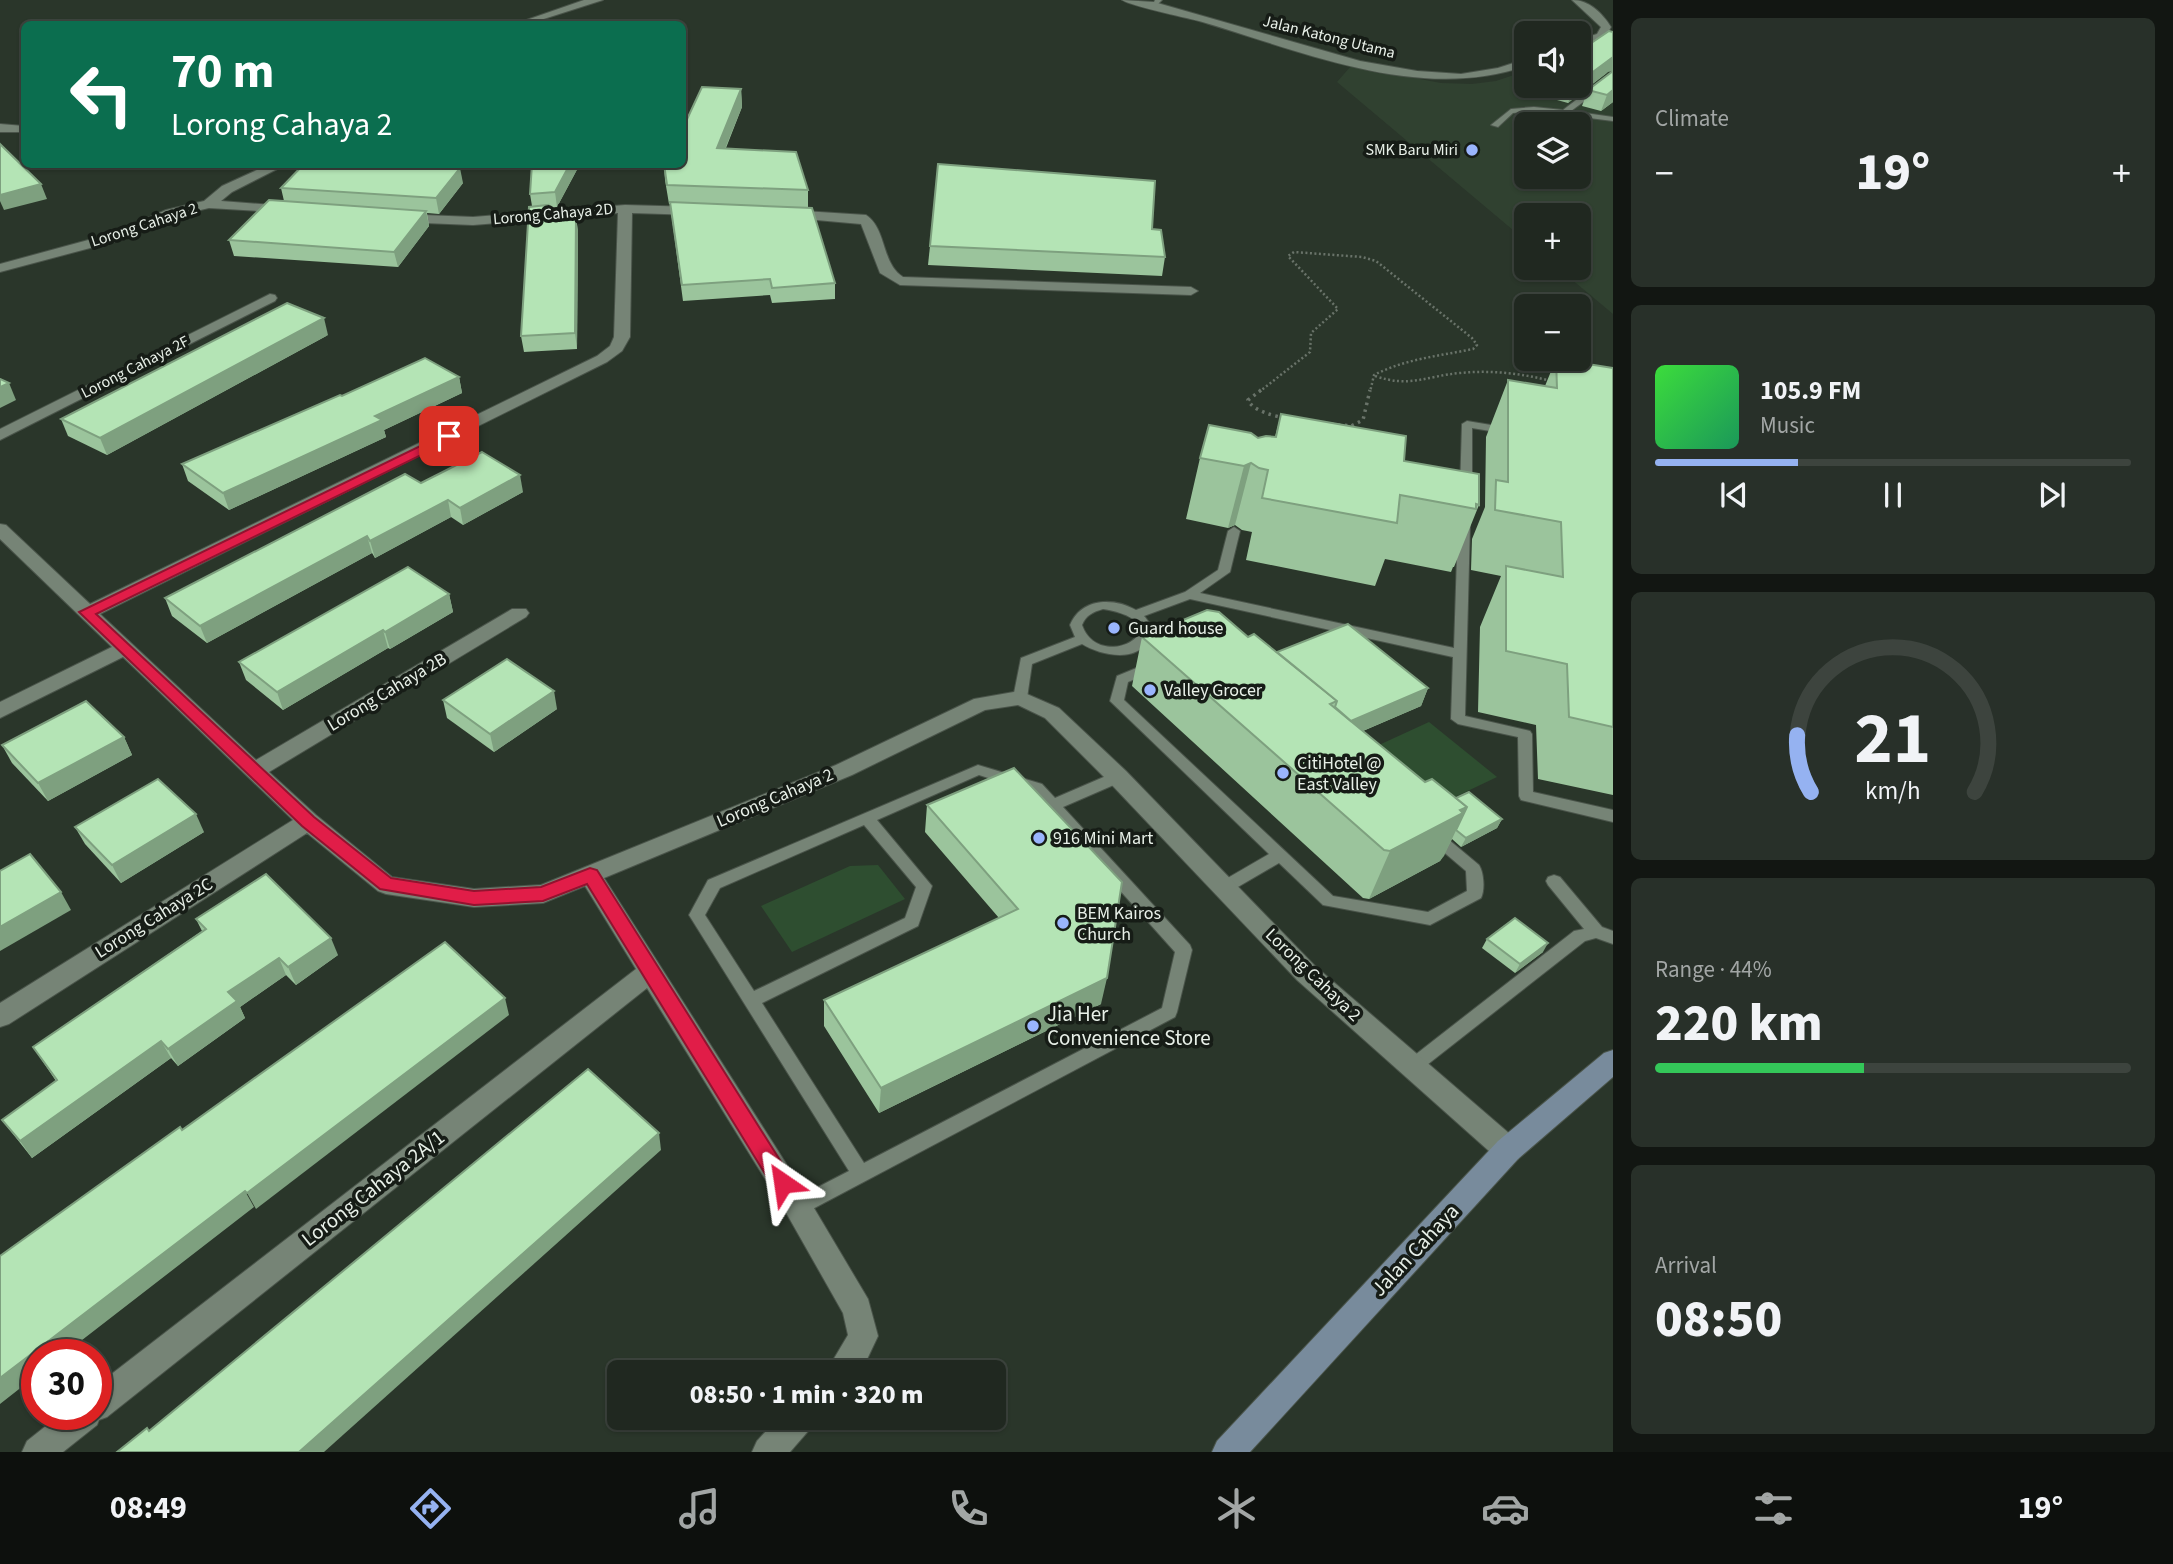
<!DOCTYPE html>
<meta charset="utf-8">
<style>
body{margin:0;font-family:"Source Sans 3",sans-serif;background:#283029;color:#f1f3f6;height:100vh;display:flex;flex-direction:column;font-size:26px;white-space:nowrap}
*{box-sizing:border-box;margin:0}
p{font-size:23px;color:#a2a6a5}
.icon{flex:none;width:38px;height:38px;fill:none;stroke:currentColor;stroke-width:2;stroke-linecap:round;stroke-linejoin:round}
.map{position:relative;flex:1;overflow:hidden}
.sheet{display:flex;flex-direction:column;gap:18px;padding:18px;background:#121612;width:560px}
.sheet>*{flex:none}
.guide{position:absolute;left:21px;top:21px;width:665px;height:147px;border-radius:10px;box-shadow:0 2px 5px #0004,0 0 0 2px #3d443e;background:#0b6e4f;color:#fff;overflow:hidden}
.fabs{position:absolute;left:1514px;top:21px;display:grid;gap:14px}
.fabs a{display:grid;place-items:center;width:77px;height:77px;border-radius:10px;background:#202820;box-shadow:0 2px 5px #0004,0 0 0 2px #3d443e;font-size:35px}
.speed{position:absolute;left:21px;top:1339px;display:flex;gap:14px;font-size:35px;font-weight:700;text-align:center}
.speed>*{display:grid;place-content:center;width:91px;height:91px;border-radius:50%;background:#202820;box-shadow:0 2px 5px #0004,0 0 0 2px #3d443e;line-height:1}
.speed .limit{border:10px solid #d22;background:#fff;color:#111}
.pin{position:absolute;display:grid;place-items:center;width:60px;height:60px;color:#fff;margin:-30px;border-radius:14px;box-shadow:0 4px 10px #0006}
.me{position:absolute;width:77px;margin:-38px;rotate:328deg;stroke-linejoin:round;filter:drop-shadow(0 0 5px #0008)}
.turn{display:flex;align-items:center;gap:24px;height:147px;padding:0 35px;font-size:32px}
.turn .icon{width:91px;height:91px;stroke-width:2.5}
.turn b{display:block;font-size:49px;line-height:60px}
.big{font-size:52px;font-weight:800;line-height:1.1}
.sheet .card{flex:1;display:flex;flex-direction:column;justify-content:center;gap:10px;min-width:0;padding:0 24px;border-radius:10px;background:#283029}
.sheet .dial{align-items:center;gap:0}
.dial svg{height:182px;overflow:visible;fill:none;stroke:#3d443e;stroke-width:7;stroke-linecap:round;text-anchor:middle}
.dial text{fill:#f1f3f6;stroke:none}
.song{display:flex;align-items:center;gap:21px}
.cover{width:84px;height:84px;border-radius:10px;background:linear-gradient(135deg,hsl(120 70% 55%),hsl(150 70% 35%))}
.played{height:7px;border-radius:4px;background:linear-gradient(90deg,#95b2f1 30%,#3d443e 30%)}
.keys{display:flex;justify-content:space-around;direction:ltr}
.heat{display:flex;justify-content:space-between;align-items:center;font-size:38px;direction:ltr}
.charge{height:10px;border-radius:5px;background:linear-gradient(90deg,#34c759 44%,#3d443e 0)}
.trip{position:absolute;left:607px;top:1360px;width:399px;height:70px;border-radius:10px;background:#202820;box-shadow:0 2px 5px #0004,0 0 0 2px #3d443e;font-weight:800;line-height:70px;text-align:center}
.dock{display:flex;height:112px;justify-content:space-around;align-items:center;background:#0d100d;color:#a2a6a5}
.dock .icon{width:49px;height:49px}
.dock .current{color:#95b2f1}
.dock b{font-size:32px;color:#f1f3f6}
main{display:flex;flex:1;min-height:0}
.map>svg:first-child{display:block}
.built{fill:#304130;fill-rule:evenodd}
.green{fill:#2e4e30}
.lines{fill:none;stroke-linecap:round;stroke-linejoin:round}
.lane-casing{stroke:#4a544a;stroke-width:2}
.street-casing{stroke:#4a544a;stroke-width:2}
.secondary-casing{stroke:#4a544a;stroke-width:2}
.path-far1{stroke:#697369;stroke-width:2.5;stroke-dasharray:2 2.5;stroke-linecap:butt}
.path{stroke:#697369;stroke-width:3.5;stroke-dasharray:2.5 4.5;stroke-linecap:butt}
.lane{fill:#768476;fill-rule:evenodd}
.street{fill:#768476;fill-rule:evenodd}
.secondary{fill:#788b9c;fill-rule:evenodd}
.wall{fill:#9bc49c}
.shaded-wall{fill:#7ea07f}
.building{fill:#b4e4b5;stroke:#7ea07f;stroke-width:2}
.route{fill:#e11d48;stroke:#92132f;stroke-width:2}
.poi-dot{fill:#9ab5fd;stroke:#161c16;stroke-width:2.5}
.labels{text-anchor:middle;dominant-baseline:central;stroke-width:7;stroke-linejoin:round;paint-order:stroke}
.far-street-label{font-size:16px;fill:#e8f0e8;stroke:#161c16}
.far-poi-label{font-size:16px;fill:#e8f0e8;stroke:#161c16;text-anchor:end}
.poi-label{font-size:18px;fill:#e8f0e8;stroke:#161c16;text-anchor:start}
.street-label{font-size:18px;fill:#e8f0e8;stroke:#161c16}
.near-poi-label{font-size:21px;fill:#e8f0e8;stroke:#161c16;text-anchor:start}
.near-street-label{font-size:21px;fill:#e8f0e8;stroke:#161c16}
</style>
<main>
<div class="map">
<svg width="1613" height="1452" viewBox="0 0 1613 1452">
<rect width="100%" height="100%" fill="#2a362a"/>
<path class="built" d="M1613 39V314L1558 268H1578V215H1526V241L1337 82 1351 66 1441 83 1472 84 1496 81 1526 71V86H1578ZM1526 124H1578V177H1526Z"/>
<g class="green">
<polygon points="1429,722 1497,777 1434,807 1368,750"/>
<polygon points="878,865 905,899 792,952 761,906 850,866"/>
</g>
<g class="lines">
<g class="lane-casing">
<g id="lane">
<polygon points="1155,0 1162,0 1156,6 1152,6"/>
<polygon points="1610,74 1613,74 1613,80 1571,111 1613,117 1613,121 1534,111 1513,113 1498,127 1491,125 1511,109 1534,107 1563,110"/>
<polygon points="1467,421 1509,428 1515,431 1509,434 1472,428 1472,490 1466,493 1460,490 1462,424"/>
<path d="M1464 521 1470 525 1465 716 1530 731 1532 734 1533 792 1613 810V822L1521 800 1519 796 1518 737 1458 724 1451 719 1453 657 1190 599 1144 616C1151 624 1154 631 1148 641 1135 663 1100 655 1082 644L1032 664 1027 698 1020 703 1013 698 1021 658 1075 637 1070 625C1081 598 1113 597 1136 610L1185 592 1218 570 1228 531 1234 527 1240 531 1230 572 1200 593 1454 648 1458 525ZM1103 609C1188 623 1100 676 1082 625 1086 615 1093 612 1103 609Z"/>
<path d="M1190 646 1227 654 1479 865C1484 873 1485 890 1481 898L1430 925 1323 905 1279 863 1231 891 1225 893 1219 891 1217 887 1219 883 1269 854 1110 701 1117 676ZM1191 655 1218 660 1466 871 1467 891 1428 912 1333 896 1124 700 1128 682Z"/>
<path d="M978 765 1042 784 1055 798 1113 773H1123L1125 777 1123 781 1063 807 1190 945 1192 950 1177 1012 1175 1017 805 1213 798 1216 791 1213 789 1207 791 1201 849 1171 689 915 708 880ZM979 775 1032 792 1175 952 1162 1008 864 1163 762 1003 918 926 932 886 877 820ZM864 825 916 887 905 918 754 991 705 915 720 888Z"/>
<polygon points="1554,875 1560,877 1602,927 1613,931 1613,944 1596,938 1585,941 1418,1072 1412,1075 1406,1072 1403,1067 1406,1062 1574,931 1584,929 1548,885 1546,881 1548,877"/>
</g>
</g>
<g class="street-casing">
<g id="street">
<polygon points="584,0 603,0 528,24 515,24"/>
<path d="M1122 0 1154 2 1360 61 1417 71 1461 74 1498 68 1526 59V66C1419 103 1302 51 1199 21 1183 17 1131 6 1122 0Z"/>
<path d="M1572 0C1589 0 1602 13 1611 27L1605 38 1578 47V40L1597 34 1601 27Z"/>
<polygon points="0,124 24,126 24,132 0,132"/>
<polygon points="270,164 287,164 232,192 221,201 287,206 292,207 292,213 209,208 175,216 124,239 0,272 0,264 114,233 166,210 204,201 222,186"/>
<polygon points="625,205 696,207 703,211 696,215 632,213 630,337 622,351 607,362 100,614 256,760 512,609 526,609 529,613 526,617 269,772 316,815 392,877 474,889 541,885 836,765 974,699 1020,691 1059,708 1126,771 1315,966 1518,1141 1522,1150 1518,1159 1508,1162 1498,1159 1297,980 1110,783 1045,718 1018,705 985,710 852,775 604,878 808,1198 868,1299 878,1336 861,1372 826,1372 848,1335 843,1313 788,1216 647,988 107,1417 99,1420 97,1425 63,1452 22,1452 27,1441 61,1414 96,1414 96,1386 636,969 585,886 543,903 474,907 386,894 378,891 307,833 9,1024 0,1027 0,1003 293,820 123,657 0,718 0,702 112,647 0,539 0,524 6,525 90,604 597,356 610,346 614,337 618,213 473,225 400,222 393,218 400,214 473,217"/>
<path d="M788 210 866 215C887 229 881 263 903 277L1191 287 1198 291 1191 295 900 285 880 273 861 224 783 217 781 214Z"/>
<polygon points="270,294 275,295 277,298 275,301 0,440 0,429"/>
<polygon points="778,1418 815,1418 810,1429 790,1452 752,1452 757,1441"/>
</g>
</g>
<g class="secondary-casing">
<polygon id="secondary" points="1613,1050 1613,1077 1518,1159 1250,1452 1212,1452 1217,1441 1498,1141 1604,1053"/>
</g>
<g class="path-far1">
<path d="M1375 376C1410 388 1426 376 1460 373 1490 370 1521 373 1551 381"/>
<path d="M1259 392 1310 352 1311 333 1338 309 1288 256 1294 252 1362 257 1376 261 1472 338 1477 345 1473 349C1439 356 1405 359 1374 375L1370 392"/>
</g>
<path class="path" d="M1261 390 1248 400C1257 421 1328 423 1351 426L1363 420 1370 390"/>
<use href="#lane" class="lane"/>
<use href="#street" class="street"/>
<use href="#secondary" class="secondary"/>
</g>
<g class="wall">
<polygon points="1608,72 1568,103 1535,94 1538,86 1578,86"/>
<polygon points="1613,72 1613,102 1601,111 1582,106 1588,90"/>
<polygon points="741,89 742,107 726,148 808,190 808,207 835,283 835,299 772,303 770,295 683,301 670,204 669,204 665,180 664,164"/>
<polygon points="580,164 557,207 548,208 550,218 576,217 578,232 577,349 524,352 521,336 532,206 530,194"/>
<polygon points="463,183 439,214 427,213 429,226 398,267 234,256 229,240 284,201 281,188"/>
<polygon points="1152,229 1165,257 1162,276 928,265 930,246"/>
<polygon points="328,335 107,455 68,436 61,419"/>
<polygon points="1556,359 1613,368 1613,795 1538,779 1536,725 1478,712 1480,627 1501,576 1471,570 1472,539 1485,507 1486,437 1508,380 1545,386"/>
<polygon points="459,377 462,393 384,430 386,437 229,510 188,481 182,464 342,396"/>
<polygon points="1281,414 1404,461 1479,505 1454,567 1453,567 1451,572 1385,559 1375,586 1246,560 1252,532 1242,530 1235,525 1228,528 1186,519 1200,458 1258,438 1275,437"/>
<polygon points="421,483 523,492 463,525 451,517 375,558 372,553 207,643 172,616 165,598"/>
<polygon points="449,594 453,612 390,649 388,648 283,710 246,680 239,662"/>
<polygon points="1142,637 1248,637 1277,652 1428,688 1421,706 1363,731 1425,782 1456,798 1502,819 1497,828 1461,847 1452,839 1440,861 1369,899 1363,898 1132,686"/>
<polygon points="443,700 557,709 494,752 447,718"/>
<polygon points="124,737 132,755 48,801 12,763 2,745"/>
<polygon points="1014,768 1101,1004 879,1113 824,1026 824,1000 999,918 925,832 927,805"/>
<polygon points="75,827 204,832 121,883 85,844"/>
<polygon points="196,919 338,955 296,985 286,975 240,1007 245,1018 178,1066 171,1058 32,1158 2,1120 56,1081 33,1047 202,931"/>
<polygon points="1487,939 1543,952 1515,973 1482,948"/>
</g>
<g class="shaded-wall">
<polygon points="1613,57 1613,71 1608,72 1568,103 1574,86 1578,86 1578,83"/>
<polygon points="741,89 742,107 718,166 717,148"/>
<polygon points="1613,90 1613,102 1601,111 1607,95"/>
<polygon points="570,164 580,164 557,207 555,192"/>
<polygon points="460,168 463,183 439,214 436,198"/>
<polygon points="41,184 47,199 4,210 0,201 0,195"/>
<polygon points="548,205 550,221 541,218"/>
<polygon points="426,211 429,226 398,267 394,252"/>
<polygon points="576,217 578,232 577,349 575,333"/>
<polygon points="324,318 328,335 107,455 100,438"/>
<polygon points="459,377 462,393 384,430 386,437 229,510 223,493 375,416"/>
<polygon points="9,383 16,400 0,408 0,387"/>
<polygon points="1251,463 1235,525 1228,528 1244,466"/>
<polygon points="520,475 523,492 463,525 460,508"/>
<polygon points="448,500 451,517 375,558 370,541"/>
<polygon points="367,536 372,553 207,643 200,626"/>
<polygon points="449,594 453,612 390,649 385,632"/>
<polygon points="383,630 388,648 283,710 277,692"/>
<polygon points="1428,688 1421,706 1337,742 1343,725"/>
<polygon points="554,691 557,709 494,752 490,734"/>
<polygon points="124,737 132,755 48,801 38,783"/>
<polygon points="1467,807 1444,856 1440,861 1369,899 1390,851"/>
<polygon points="196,814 204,832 121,883 112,865"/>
<polygon points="1502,819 1497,828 1461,847 1466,838"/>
<polygon points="61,892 71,910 0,951 0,927"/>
<polygon points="331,938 338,955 296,985 288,967"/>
<polygon points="1548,943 1543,952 1515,973 1520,964"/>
<polygon points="279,958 286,975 240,1007 245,1018 178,1066 168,1049 228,992"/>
<polygon points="1107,978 1101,1004 879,1113 881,1088"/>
<polygon points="505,998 509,1015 256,1209 247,1193"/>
<polygon points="161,1041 171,1058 32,1158 20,1141"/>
<polygon points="659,1133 661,1150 324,1452 299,1452"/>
<polygon points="245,1191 254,1207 64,1354 37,1354 37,1375 0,1404 0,1378"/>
</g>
<g class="building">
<polygon points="1609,31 1613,32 1613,57 1578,83 1578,52"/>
<polygon points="1613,71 1613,90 1607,95 1588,90"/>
<polygon points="702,87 741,89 717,148 796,152 808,190 667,185 664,164 682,164 682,130"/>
<polygon points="0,144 41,184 0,195"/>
<polygon points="304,164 407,164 460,168 436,198 281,188"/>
<polygon points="532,164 570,164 555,192 530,194"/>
<polygon points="938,164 1155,181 1152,229 1161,230 1165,257 930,246"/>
<polygon points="269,200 426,211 394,252 229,240"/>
<polygon points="670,202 812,208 835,283 772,288 770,279 682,285"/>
<polygon points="548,205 541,218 576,217 575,333 521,336 529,207"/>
<polygon points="287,303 324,318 100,438 61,419"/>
<polygon points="425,358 459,377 375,416 382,420 223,493 182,464 340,395 342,396"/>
<polygon points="1556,359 1613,368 1613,727 1569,717 1567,664 1506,651 1506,566 1563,577 1561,522 1495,510 1496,480 1508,482 1508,380 1557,388"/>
<polygon points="0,379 9,383 0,387"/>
<polygon points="1281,414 1406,436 1404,461 1479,474 1479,505 1476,504 1476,509 1400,495 1397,523 1262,498 1268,470 1259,468 1251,463 1244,466 1200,458 1209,425 1251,433 1258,438 1266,436 1276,437"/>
<polygon points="482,452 520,475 460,508 448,500 370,541 367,536 200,626 165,598 405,474 421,483"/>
<polygon points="408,567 449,594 385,632 383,630 277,692 239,662"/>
<polygon points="1207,610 1219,612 1248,637 1254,634 1337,701 1330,704 1425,782 1432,779 1467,807 1460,810 1463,813 1390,851 1384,850 1142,637"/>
<polygon points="1348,624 1428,688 1351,721 1335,707 1337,701 1277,652"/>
<polygon points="507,659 554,691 490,734 443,700"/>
<polygon points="86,701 124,737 38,783 2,745"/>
<polygon points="1014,768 1122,882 1107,978 881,1088 824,1000 1018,909 927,805"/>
<polygon points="158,779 196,814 112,865 75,827"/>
<polygon points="1469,792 1502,819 1466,838 1456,830 1467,807 1456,798"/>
<polygon points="30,854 61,892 0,927 0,871"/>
<polygon points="266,874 331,938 288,967 279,958 228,992 237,1001 168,1049 161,1041 20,1141 2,1120 57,1080 33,1047 206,929 196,919"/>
<polygon points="1515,918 1548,943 1520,964 1487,939"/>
<polygon points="445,942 505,998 247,1193 245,1191 0,1378 0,1256 180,1127 182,1130"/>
<polygon points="588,1069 659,1133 299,1452 117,1452 147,1428 149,1431"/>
</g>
<polygon class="route" points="449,432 454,433 454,439 96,614 314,817 391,878 474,891 541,887 590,868 597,870 790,1176 793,1183 790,1190 783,1193 775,1190 587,884 543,901 474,905 380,889 302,826 79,612"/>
<g class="poi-dot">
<circle cx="1472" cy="150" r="7"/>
<circle cx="1114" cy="628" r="7"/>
<circle cx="1150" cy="690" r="7"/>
<circle cx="1283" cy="773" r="7"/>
<circle cx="1039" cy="838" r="7"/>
<circle cx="1063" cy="923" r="7"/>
<circle cx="1033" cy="1026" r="7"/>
</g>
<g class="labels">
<g class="far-street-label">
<text transform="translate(1329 37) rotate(14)">Jalan Katong Utama</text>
<text transform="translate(553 214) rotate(-5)">Lorong Cahaya 2D</text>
<text transform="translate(144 225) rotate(-18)">Lorong Cahaya 2</text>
<text transform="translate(135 367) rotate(-27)">Lorong Cahaya 2F</text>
</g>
<g class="far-poi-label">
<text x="1458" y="150">SMK Baru Miri</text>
</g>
<g class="poi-label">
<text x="1128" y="628">Guard house</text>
<text x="1164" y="690">Valley Grocer</text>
<text x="1297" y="763">CitiHotel @<tspan x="1297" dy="21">East Valley</tspan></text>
<text x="1053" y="838">916 Mini Mart</text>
<text x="1077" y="913">BEM Kairos<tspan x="1077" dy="21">Church</tspan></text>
</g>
<g class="street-label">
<text transform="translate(387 692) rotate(-31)">Lorong Cahaya 2B</text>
<text transform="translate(775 798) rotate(-23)">Lorong Cahaya 2</text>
<text transform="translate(154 918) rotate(-32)">Lorong Cahaya 2C</text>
<text transform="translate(1313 975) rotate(44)">Lorong Cahaya 2</text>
</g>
<g class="near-poi-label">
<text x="1047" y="1014">Jia Her<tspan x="1047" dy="24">Convenience Store</tspan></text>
</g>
<g class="near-street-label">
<text transform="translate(373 1188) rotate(-38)">Lorong Cahaya 2A/1</text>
<text transform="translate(1415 1250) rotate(-47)">Jalan Cahaya</text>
</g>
</g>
</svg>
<div class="fabs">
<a><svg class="icon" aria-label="sound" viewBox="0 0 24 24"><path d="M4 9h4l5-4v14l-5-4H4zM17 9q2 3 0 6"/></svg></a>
<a><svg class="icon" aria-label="layers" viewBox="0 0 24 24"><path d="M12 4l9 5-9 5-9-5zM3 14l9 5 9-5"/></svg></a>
<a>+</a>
<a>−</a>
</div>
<div class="speed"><div class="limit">30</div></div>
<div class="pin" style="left:449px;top:436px;background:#d93025"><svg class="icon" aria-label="arrive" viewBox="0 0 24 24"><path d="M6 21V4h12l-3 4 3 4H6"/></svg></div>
<svg class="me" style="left:783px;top:1183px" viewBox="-20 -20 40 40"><path d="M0-17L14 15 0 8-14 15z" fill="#e11d48" stroke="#fff" stroke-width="4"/></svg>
<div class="trip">08:50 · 1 min · 320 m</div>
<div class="guide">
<div class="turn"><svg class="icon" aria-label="left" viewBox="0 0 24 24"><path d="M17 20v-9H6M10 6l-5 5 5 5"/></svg><div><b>70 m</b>Lorong Cahaya 2</div></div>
</div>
</div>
<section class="sheet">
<div class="card"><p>Climate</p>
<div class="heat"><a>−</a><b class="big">19°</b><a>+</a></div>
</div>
<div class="card">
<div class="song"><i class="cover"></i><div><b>105.9 FM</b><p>Music</p></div></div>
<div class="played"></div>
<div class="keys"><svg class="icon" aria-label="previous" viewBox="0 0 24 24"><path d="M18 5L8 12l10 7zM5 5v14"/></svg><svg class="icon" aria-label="pause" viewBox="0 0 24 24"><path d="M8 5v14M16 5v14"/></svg><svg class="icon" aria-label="next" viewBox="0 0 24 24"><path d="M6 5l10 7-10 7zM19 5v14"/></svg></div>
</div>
<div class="card dial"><svg viewBox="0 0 100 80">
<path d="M14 69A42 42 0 1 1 86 69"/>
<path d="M14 69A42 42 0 0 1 8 44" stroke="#95b2f1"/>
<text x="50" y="56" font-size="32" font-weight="700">21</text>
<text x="50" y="72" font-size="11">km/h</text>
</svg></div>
<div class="card"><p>Range · 44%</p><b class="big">220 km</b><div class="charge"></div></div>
<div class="card"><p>Arrival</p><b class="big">08:50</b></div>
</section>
</main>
<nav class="dock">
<b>08:49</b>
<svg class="icon current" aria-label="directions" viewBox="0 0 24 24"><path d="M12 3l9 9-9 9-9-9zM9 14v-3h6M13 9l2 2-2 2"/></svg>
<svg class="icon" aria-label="music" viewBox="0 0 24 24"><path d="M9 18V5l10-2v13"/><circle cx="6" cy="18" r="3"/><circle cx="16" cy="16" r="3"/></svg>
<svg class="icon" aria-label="phone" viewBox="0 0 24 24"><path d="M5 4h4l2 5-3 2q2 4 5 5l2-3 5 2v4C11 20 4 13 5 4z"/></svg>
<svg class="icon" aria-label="climate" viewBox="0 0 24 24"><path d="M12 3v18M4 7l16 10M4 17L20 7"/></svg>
<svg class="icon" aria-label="car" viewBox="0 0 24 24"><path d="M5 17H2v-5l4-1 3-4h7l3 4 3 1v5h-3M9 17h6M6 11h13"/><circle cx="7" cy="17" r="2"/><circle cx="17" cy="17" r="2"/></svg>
<svg class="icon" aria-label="filters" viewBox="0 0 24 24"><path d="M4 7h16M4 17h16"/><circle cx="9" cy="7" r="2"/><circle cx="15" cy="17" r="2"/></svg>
<b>19°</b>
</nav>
